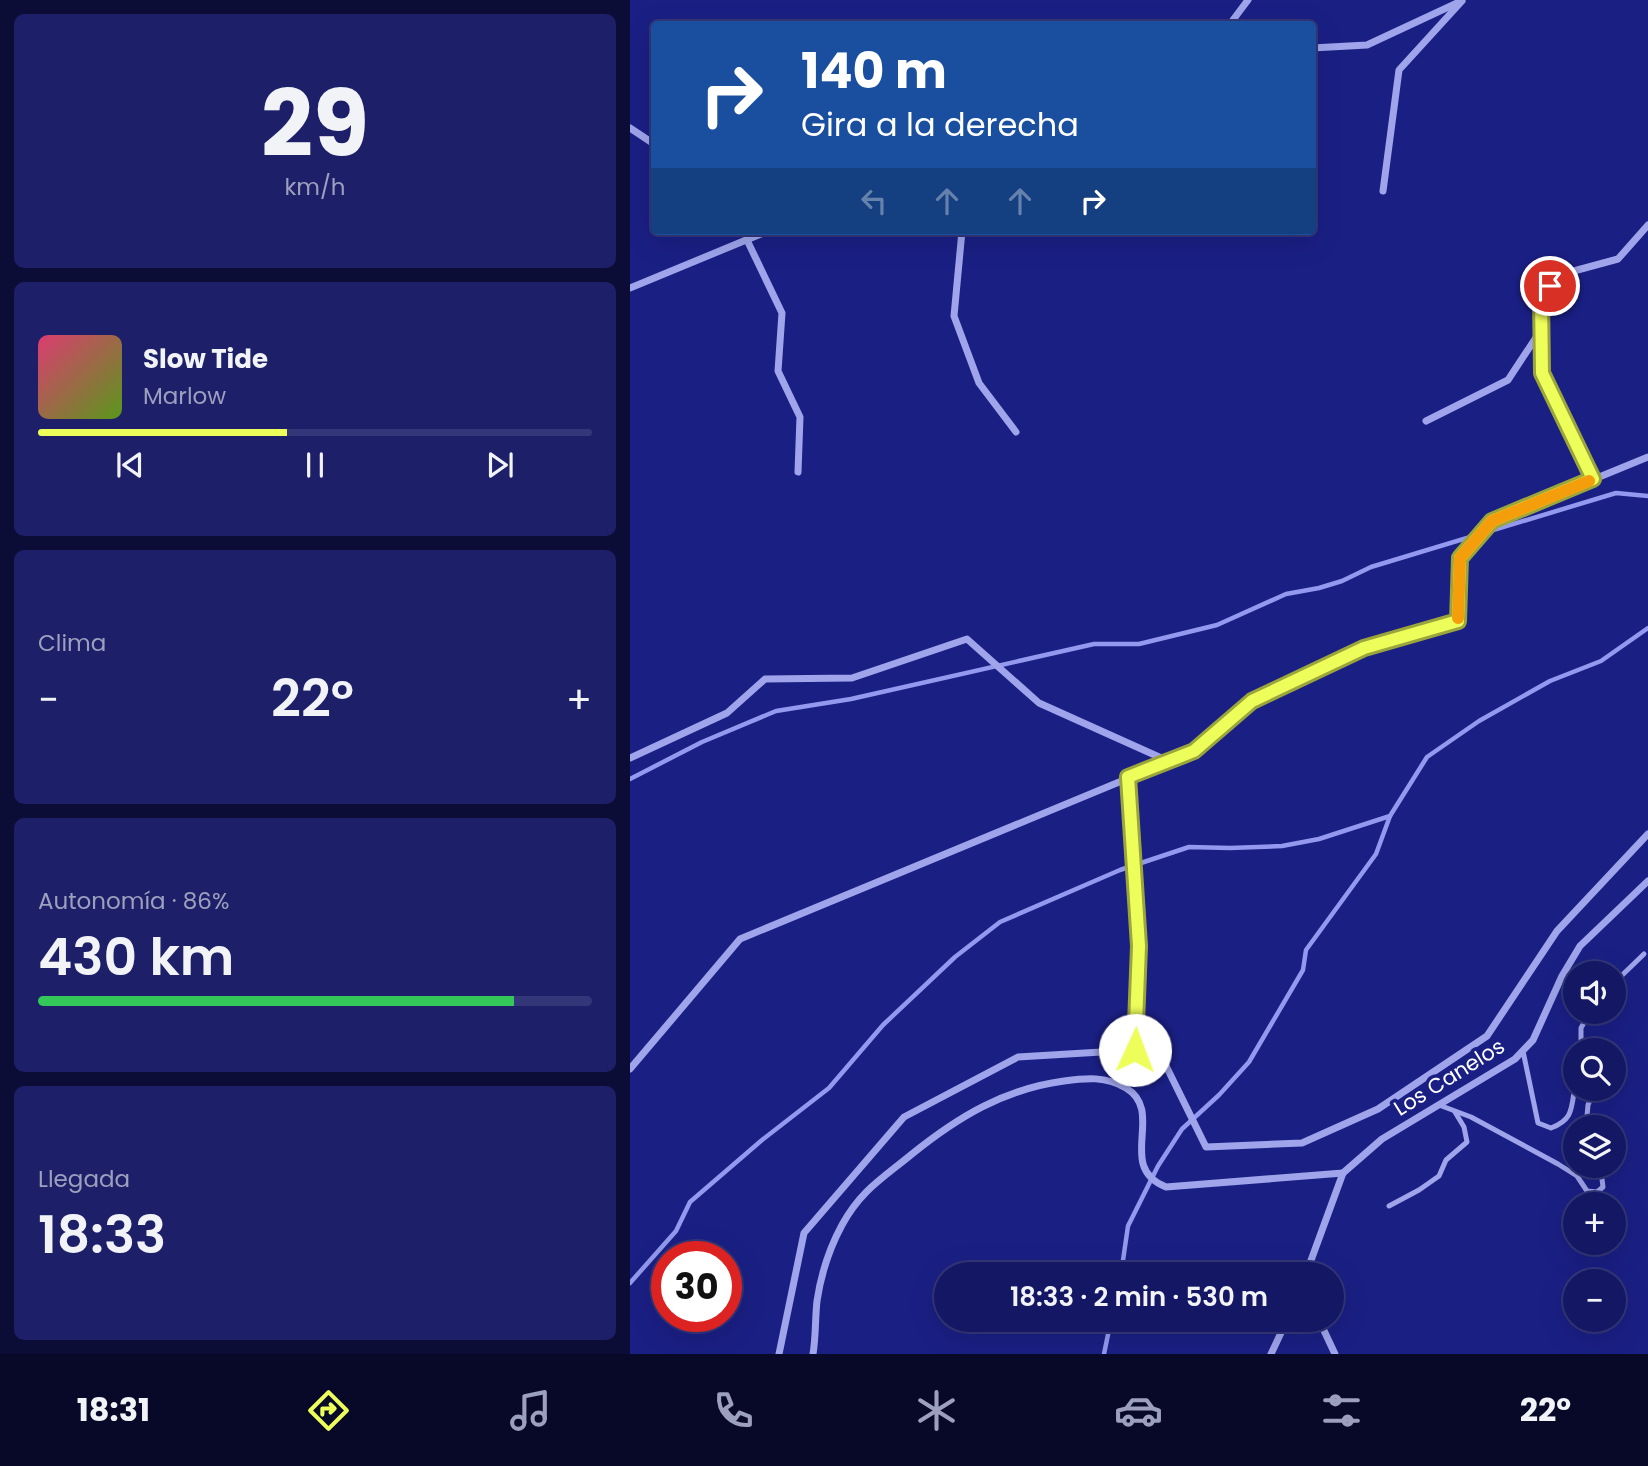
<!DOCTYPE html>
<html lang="es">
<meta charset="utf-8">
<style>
body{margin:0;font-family:Poppins,sans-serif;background:#1d2069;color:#f1f3f6;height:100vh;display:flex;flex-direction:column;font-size:26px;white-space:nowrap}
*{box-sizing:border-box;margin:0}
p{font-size:23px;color:#9d9fbe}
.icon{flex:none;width:38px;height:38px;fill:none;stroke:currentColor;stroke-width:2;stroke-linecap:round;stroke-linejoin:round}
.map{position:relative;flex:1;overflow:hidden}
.drawer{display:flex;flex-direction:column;gap:14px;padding:14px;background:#0b0d36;width:630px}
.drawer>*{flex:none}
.banner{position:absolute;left:21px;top:21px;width:665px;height:214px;border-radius:7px;box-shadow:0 7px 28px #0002,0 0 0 2px #333678;background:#1a4fa0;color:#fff;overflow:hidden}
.tools{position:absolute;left:933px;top:961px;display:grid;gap:14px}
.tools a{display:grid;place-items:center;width:63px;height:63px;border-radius:50%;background:#141763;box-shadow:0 7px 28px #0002,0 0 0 2px #333678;font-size:35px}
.speed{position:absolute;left:21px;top:1241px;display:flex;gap:14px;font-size:35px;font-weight:700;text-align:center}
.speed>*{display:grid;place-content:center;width:91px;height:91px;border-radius:50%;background:#141763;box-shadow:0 7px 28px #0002,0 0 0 2px #333678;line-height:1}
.speed .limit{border:10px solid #d22;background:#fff;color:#111}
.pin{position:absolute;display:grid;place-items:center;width:60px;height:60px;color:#fff;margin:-30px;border:4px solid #fff;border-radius:50%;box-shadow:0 2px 7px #0007}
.me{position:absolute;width:77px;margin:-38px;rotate:2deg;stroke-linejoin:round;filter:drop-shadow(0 0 5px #0008)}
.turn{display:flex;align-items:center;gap:24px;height:147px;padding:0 35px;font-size:32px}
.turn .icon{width:91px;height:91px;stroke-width:2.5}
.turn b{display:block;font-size:49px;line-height:60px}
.lanes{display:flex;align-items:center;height:66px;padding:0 35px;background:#0003;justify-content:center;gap:35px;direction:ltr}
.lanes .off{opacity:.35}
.big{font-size:52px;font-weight:600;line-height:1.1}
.drawer .widget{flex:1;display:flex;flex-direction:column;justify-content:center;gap:10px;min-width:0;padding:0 24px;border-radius:10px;background:#1d2069}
.drawer .dial{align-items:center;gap:0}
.dial b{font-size:91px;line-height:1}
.song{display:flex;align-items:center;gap:21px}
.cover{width:84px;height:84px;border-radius:10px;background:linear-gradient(135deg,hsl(340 70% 55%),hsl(90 70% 35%))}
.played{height:7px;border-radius:4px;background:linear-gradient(90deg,#edfe5b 45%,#333678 45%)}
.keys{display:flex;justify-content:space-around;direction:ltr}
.heat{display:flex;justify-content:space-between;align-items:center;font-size:38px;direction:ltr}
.charge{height:10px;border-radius:5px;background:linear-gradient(90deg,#34c759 86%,#333678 0)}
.trip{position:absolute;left:304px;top:1262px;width:410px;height:70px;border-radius:35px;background:#141763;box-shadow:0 7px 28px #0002,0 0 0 2px #333678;font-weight:600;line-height:70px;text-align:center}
.tab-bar{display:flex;height:112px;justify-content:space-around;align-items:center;background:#080928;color:#9d9fbe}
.tab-bar .icon{width:49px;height:49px}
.tab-bar .active{color:#edfe5b}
.tab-bar b{font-size:32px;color:#f1f3f6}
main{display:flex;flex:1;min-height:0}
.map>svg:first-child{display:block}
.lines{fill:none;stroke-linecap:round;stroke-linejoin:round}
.stream{stroke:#9299ee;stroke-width:4.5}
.lane{stroke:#9fa4eb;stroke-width:5}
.street{stroke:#9fa4eb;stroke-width:7}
.route-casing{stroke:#9aa53b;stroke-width:18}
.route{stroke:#edfe5b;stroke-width:12}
.slow{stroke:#f59e0b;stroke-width:12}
.labels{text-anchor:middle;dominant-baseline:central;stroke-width:7;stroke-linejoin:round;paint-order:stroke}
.street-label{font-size:21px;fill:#fff;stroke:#1a1f84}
</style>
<main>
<section class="drawer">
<div class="widget dial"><b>29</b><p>km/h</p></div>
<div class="widget">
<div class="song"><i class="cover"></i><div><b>Slow Tide</b><p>Marlow</p></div></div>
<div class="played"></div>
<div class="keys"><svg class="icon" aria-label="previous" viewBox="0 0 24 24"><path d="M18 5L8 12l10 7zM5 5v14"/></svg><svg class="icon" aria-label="pause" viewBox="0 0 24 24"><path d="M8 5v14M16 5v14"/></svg><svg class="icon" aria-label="next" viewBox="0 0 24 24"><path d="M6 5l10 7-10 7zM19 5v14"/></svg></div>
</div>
<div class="widget"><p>Clima</p>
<div class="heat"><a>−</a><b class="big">22°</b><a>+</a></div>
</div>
<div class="widget"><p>Autonomía · 86%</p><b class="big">430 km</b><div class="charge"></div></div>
<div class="widget"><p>Llegada</p><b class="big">18:33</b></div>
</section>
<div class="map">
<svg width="1018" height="1354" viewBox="0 0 1018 1354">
<rect width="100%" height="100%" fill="#1a1f84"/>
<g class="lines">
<g class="stream">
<polyline points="0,779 72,742 146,711 221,699 464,644 509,644 587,625 656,594 689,588 712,581 741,567 986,493 1018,496"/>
<polyline points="491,1274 498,1226 528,1166 552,1129 589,1095 619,1062 673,970 676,950 746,854 760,816 797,757 849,721 920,681 971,661 1018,628"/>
<polyline points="0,1283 46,1231 60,1202 132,1140 199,1088 253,1025 325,957 370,922 490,870 559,847 600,848 652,846 689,839 760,816"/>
<polyline points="474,1354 481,1320"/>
</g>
<g class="lane">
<polyline points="984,983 1014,954"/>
<polyline points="951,1050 951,1028 960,1012"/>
<path d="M893 1051 908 1123 921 1128C944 1119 941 1108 945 1086"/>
<polyline points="984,1057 988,1051"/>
<polyline points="809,1105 841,1117 928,1164 947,1176 957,1191 967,1192 973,1187 972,1179 965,1166"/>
<polyline points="956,1127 958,1105 965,1088"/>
<polyline points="759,1206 789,1190 809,1176 816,1160 837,1142 834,1127 825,1112"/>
</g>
<g class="street">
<polyline points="600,24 618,0"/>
<polyline points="682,48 737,45 827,3"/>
<polyline points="0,128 24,144"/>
<polyline points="753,191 769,70 832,1"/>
<polyline points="332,231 324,316 349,383 386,432"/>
<polyline points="117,240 152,313 148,371 170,417 168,472"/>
<polyline points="0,288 138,231"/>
<polyline points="796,421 878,380 911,330"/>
<polyline points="963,479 912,373 911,298 929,275 988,259 1018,225"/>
<polyline points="0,758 97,713 135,679 222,678 337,639 409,703 538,761"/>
<polyline points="507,1007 576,1147 672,1143 748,1109 857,1036 927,931 1018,834"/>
<polyline points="0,1069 110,939 564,751 622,701 734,648 828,621 830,558 862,521 1018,457"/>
<polyline points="676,1274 713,1173 752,1139 885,1059 903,1040 932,976 950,946 1018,881"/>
<polyline points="689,1320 705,1354"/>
<polyline points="149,1354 174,1233 274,1117 388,1057 505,1050 509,946 498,777"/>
<path d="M183 1354C186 1336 185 1319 187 1301 191 1274 199 1249 212 1225 231 1190 253 1178 282 1154 328 1117 374 1089 434 1081 456 1078 476 1076 496 1088 536 1112 485 1167 536 1187L713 1173"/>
<polyline points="641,1354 657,1320"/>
</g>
</g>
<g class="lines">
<g class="route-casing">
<polyline id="route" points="505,1050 509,946 498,777 564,751 622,701 734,648 828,621 830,558 862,521 963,479 912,373 911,298 920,286"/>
</g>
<use href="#route" class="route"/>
<polyline class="slow" points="828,618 830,558 862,521 959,481"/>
</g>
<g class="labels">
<g class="street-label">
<text transform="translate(819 1077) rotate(-32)">Los Canelos</text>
</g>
</g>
</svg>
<div class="tools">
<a><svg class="icon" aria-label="sound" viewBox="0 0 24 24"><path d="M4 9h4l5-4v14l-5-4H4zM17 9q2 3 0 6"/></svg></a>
<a><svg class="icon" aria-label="search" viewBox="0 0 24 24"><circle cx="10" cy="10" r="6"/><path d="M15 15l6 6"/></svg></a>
<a><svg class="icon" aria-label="layers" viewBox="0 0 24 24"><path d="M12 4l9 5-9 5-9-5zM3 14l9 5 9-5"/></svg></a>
<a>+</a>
<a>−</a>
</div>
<div class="speed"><div class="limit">30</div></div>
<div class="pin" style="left:920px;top:286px;background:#d93025"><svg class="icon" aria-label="arrive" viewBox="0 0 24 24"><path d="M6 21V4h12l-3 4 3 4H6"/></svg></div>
<svg class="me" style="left:505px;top:1050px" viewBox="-20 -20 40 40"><circle r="19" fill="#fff"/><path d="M0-13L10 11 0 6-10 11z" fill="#edfe5b"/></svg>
<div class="trip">18:33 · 2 min · 530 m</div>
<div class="banner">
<div class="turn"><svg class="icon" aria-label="right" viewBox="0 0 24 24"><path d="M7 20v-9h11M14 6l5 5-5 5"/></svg><div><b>140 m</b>Gira a la derecha</div></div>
<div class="lanes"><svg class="icon off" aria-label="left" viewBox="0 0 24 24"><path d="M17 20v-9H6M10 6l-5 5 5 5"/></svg><svg class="icon off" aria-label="ahead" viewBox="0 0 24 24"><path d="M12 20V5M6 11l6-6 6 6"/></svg><svg class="icon off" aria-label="ahead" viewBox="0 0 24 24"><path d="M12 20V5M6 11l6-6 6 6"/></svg><svg class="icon" aria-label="right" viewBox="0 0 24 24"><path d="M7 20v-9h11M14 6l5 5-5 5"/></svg></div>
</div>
</div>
</main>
<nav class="tab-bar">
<b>18:31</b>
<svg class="icon active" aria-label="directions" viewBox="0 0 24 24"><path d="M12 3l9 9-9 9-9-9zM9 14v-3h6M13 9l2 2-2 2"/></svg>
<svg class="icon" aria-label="music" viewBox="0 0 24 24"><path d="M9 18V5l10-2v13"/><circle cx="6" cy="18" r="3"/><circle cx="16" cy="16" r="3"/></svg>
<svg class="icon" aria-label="phone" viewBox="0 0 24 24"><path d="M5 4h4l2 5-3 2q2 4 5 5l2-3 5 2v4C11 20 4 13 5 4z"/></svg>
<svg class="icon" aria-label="climate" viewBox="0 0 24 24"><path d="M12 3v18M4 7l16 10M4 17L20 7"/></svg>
<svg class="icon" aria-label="car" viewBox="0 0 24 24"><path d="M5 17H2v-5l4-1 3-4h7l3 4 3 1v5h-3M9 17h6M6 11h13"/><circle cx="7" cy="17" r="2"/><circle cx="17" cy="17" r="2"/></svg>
<svg class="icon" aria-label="filters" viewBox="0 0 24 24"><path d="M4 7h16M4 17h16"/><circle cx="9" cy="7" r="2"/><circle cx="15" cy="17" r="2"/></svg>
<b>22°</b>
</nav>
